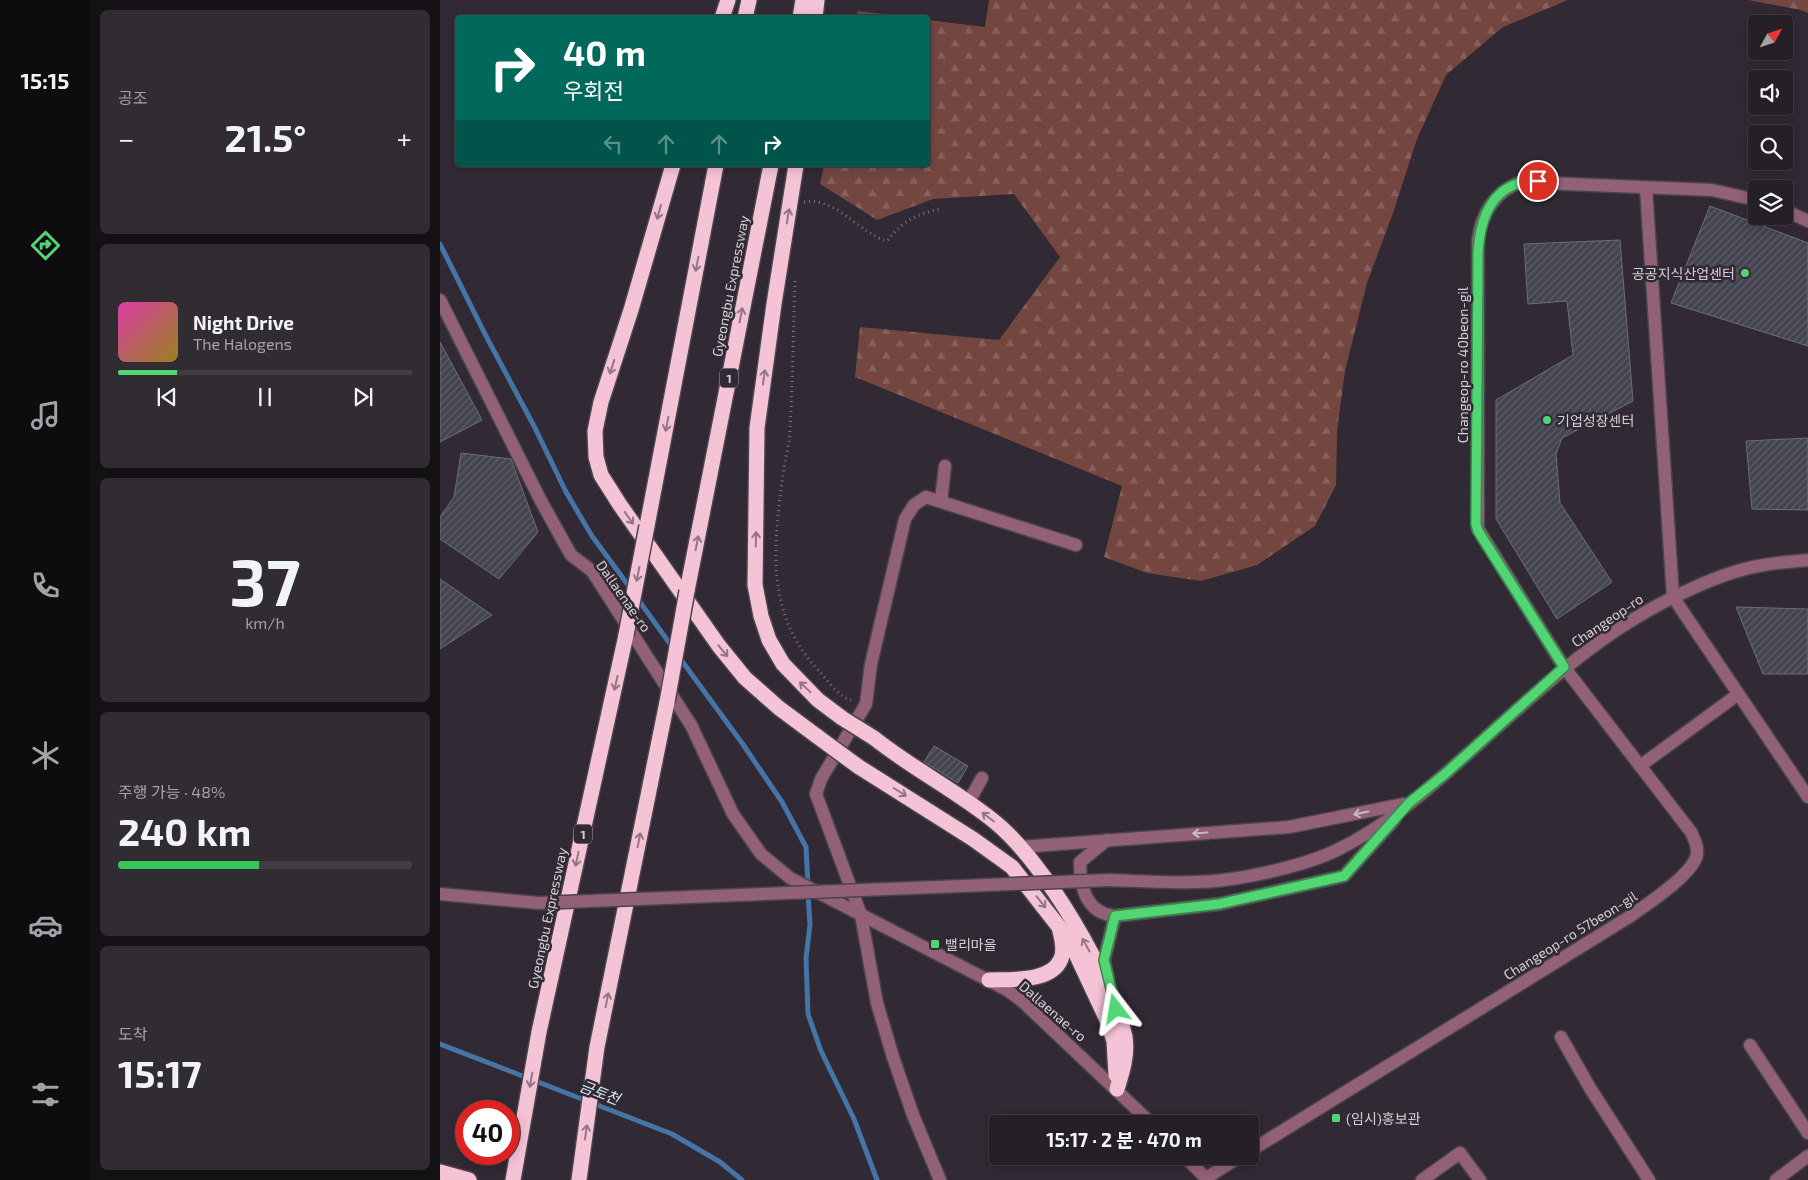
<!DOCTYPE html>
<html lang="ko">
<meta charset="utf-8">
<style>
body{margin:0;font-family:"Exo 2","Noto Sans KR",sans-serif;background:#312c32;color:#f1f3f6;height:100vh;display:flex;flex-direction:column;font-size:19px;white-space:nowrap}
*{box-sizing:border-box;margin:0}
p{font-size:16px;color:#a3a2a7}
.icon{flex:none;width:28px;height:28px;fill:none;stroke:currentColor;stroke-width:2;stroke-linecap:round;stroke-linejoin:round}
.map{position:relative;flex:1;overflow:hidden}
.side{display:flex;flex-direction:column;gap:10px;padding:10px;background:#141115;width:350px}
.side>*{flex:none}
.top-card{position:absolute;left:15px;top:15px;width:475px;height:152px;border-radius:5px;box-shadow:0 2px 12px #0003,0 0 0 1px #423d43;background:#00695c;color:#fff;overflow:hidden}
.needle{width:32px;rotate:50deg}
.fabs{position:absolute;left:1308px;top:15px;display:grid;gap:10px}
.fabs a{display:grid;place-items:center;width:45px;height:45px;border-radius:5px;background:#251f26;box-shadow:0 2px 12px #0003,0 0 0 1px #423d43;font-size:25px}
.speed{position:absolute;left:15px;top:1100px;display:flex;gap:10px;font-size:25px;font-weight:700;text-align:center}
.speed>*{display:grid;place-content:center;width:65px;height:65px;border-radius:50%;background:#251f26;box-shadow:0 2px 12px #0003,0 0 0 1px #423d43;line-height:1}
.speed .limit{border:8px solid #d22;background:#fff;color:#111}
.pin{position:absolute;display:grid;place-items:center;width:42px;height:42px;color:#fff;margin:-21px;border:2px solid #fff;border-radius:50%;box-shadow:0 1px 5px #0007}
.me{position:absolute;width:55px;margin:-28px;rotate:346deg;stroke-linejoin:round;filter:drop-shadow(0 0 4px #0008)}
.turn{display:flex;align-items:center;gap:18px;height:105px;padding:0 25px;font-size:22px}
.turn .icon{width:65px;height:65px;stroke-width:2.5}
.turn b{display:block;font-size:35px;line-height:42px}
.lanes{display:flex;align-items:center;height:48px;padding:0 25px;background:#0003;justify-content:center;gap:25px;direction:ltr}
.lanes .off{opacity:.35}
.big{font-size:38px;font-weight:700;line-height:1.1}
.side .widget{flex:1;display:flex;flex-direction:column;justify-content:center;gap:8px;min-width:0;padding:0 18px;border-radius:8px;background:#312c32}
.side .dial{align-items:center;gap:0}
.dial b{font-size:65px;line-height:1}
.song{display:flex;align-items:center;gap:15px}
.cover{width:60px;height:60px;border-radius:8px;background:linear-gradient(135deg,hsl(320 70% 55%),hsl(50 70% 35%))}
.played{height:5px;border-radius:2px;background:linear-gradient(90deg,#52d673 20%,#423d43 20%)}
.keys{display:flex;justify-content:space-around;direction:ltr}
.heat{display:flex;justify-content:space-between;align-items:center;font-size:28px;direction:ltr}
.charge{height:8px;border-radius:4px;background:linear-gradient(90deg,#34c759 48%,#423d43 0)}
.trip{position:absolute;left:549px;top:1115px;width:270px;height:50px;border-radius:5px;background:#251f26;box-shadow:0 2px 12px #0003,0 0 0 1px #423d43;font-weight:700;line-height:50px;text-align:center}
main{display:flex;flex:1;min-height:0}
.tabs{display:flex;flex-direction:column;width:90px;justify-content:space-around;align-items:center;background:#0f0c0f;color:#a3a2a7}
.tabs .icon{width:35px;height:35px}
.tabs .active{color:#52d673}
.tabs b{font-size:22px;color:#f1f3f6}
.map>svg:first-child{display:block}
.forest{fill:url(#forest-firs)}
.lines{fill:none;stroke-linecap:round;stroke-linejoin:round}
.stream{stroke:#4574a6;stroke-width:5}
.building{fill:url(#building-hatch);stroke:#6d6d7b}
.minor-casing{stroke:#4b444d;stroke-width:15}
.highway-casing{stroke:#4b444d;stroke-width:18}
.path{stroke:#7a747c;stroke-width:3;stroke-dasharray:1 4;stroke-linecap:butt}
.minor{stroke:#926175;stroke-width:12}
.highway{stroke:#f5c3d6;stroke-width:15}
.minor-bridge-casing{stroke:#4b444d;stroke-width:15;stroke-linecap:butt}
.highway-bridge-casing{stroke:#4b444d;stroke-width:18;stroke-linecap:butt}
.minor-bridge{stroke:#926175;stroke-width:12}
.highway-bridge{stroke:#f5c3d6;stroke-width:15}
.oneway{stroke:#937684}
.oneway2{stroke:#c8bac3}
.route-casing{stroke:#358b4b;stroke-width:12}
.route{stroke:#52d673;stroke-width:9}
.poi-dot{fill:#52d673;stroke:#312933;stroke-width:2}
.labels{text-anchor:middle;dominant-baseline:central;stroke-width:5;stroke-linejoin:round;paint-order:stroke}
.shield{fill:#312933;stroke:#a49ea5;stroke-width:1}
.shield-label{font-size:12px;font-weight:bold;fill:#d5d0d6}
.poi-label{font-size:14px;fill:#d5d0d6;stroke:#312933;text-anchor:start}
.street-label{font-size:14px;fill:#d5d0d6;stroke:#312933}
.water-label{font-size:15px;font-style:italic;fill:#d8e6f5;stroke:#312933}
</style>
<main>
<nav class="tabs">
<b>15:15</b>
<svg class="icon active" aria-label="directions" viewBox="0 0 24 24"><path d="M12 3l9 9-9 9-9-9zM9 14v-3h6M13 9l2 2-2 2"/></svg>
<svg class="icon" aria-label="music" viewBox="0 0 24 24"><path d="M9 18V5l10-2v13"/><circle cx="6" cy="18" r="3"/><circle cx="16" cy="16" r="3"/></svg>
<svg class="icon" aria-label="phone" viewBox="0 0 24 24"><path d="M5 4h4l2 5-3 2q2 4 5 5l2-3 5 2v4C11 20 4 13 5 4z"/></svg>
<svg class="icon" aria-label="climate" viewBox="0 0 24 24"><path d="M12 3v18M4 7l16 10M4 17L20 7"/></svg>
<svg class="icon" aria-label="car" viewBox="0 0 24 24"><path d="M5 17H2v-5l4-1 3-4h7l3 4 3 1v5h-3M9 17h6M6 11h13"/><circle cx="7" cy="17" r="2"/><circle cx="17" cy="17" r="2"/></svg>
<svg class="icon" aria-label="filters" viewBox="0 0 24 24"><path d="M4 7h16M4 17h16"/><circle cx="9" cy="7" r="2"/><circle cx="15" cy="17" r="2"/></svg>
</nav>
<section class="side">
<div class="widget"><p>공조</p>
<div class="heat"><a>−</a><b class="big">21.5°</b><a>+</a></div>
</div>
<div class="widget">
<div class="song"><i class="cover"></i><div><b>Night Drive</b><p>The Halogens</p></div></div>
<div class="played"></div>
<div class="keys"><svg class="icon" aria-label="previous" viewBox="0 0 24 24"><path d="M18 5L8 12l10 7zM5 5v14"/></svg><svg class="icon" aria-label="pause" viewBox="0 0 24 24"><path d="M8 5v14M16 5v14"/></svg><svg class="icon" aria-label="next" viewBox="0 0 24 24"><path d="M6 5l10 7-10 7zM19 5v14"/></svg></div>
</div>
<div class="widget dial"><b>37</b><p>km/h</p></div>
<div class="widget"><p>주행 가능 · 48%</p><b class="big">240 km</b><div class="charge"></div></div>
<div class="widget"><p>도착</p><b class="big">15:17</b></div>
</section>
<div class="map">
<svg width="1368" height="1180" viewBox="0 0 1368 1180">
<defs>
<pattern id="forest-firs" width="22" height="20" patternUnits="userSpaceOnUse" patternTransform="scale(1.25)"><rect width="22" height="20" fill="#744640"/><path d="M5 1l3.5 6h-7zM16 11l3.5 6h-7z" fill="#87605b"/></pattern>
<pattern id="building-hatch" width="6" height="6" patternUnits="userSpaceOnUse" patternTransform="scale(1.25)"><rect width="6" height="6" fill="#444450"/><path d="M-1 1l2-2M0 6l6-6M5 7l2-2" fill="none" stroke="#5e5e68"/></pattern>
</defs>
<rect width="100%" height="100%" fill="#312933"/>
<g class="forest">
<polygon points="549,0 1128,0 1063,27 1006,75 977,139 953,213 927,283 905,371 897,431 896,485 875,526 817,565 761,581 707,573 664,557 682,486 415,377 420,327 559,340 620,257 574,194 493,199 437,220 380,184 384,165 488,165 488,20 545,27"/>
<polygon points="1308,0 1368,0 1368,13 1361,10"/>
<polygon points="418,11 470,17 416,17"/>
</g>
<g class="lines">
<g class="stream">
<polyline points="0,244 46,336 94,426 126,492 152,536 191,589"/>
<polyline points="197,598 233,648"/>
<polyline points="239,657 302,743 342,802 366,847 368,885"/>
<polyline points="368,893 370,925 366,958 368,1014 381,1051 414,1119 437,1180"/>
<polyline points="0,1044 232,1134 280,1162 302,1180"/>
</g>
</g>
<g class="building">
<polygon points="1270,206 1368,243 1368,346 1231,303"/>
<polygon points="1180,240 1193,401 1122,438 1116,454 1120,503 1172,582 1117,619 1056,519 1056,400 1133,355 1127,301 1088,304 1084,244"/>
<polygon points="0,342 42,420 0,442"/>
<polygon points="1368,438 1368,510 1312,509 1306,441"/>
<polygon points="21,453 71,459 98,532 59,579 0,539 0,517 14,497"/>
<polygon points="0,579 52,615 0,649"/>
<polygon points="1296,607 1368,609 1368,674 1323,674"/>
<polygon points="494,746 528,766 518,783 484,762"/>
</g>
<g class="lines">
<g class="minor-casing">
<g id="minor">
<polyline points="1206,188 1233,597 1368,797"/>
<polyline points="1344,210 1368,221"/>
<polyline points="0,300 101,501 131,555 152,571 251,725 293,814 321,854 350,878 567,990 582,1001 712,1124"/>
<polyline points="501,501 505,466"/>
<polyline points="1200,766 1297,695"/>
<polyline points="528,803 542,778"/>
<path d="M667 840 640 862C640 887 646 913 675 916"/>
<polyline points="580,847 849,827 964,804"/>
<path d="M670 880C698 881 726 883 754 882 793 882 862 867 897 850 947 826 991 787 1032 750 1100 689 1164 627 1249 590 1272 579 1299 569 1324 565 1339 562 1354 562 1368 560"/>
<polyline points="668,979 664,960 675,916 779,904 904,876 954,820"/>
<polyline points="1121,1037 1150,1088 1209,1180"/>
<polyline points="1310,1045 1368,1133"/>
<path d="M810 1151 1189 917C1206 905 1254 874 1257 854 1258 845 1254 839 1251 832L1124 667 1038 529V241C1041 214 1055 191 1081 182L1272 190 1316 200"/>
<polyline points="744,1156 768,1180"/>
<polyline points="766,1178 801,1156"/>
<polyline points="500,1180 473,1115 453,1057 437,1003 421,915 376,794 381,779 426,704 431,664 465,519 474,505 486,497 636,545"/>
<polyline points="982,1180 1020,1153 1040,1180"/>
<polyline points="1336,1180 1368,1156"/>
</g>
</g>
<g class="highway-casing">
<g id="highway">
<polyline points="282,18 288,0"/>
<polyline points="305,18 309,0"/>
<polyline points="360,18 363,0"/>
<polyline points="375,18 377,0"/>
<polyline points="233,165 191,310 161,402 155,431 156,457 161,475 180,505 279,646 305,678 339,708 378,737"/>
<polyline points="356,165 334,304 317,428 315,585 321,616 329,640 343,664 378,700 402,718"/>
<polyline points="207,526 276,165"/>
<polyline points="247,591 331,165"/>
<path d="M434 738C473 769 517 791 555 822 605 863 671 975 685 1037 688 1055 682 1073 677 1089"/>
<polyline points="419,767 533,839 572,867 630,941 667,1020 674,1041 676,1075"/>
<path d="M549 980C570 979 611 983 621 959 625 950 622 940 620 931"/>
<polyline points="0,1172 29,1180"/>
<polyline points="73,1180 99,1032 186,635"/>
<polyline points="139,1180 157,1047 227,702"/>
</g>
</g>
<g class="path">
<path d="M364 202C395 196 419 233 447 241 463 221 477 213 502 209"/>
<path d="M355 281C353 330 353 380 350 429 350 442 346 454 344 467 334 541 323 612 379 671 388 681 400 698 413 701"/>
</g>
<use href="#minor" class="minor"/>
<use href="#highway" class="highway"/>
<g class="minor-bridge-casing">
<polyline id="minor-bridge" points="0,894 99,903 670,880"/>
</g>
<g class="highway-bridge-casing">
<g id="highway-bridge">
<polyline points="186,635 207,526"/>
<polyline points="227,702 247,591"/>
<polyline points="402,718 434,738"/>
<polyline points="378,737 419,767"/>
</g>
</g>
<use href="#minor-bridge" class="minor-bridge"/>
<use href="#highway-bridge" class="highway-bridge"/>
</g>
<defs><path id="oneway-shaft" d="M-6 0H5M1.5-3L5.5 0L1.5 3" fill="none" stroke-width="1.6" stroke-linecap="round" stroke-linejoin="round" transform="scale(1.25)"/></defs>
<g class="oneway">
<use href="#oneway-shaft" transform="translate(219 212) rotate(106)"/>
<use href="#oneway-shaft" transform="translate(348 216) rotate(-81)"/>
<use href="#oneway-shaft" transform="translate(257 264) rotate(101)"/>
<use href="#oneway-shaft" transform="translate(301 315) rotate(-79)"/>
<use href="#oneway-shaft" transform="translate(172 367) rotate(108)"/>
<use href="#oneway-shaft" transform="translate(324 377) rotate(-82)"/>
<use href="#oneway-shaft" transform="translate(227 424) rotate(101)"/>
<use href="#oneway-shaft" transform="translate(189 518) rotate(55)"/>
<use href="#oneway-shaft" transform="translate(316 539) rotate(-89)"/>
<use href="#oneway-shaft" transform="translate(257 543) rotate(-79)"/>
<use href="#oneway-shaft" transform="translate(198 574) rotate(101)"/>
<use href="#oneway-shaft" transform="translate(283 651) rotate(51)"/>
<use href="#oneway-shaft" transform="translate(176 683) rotate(102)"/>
<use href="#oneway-shaft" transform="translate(365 687) rotate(-137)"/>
<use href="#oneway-shaft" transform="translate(460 792) rotate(32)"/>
<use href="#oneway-shaft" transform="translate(548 817) rotate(-143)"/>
<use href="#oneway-shaft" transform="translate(199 840) rotate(-79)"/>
<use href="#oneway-shaft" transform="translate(137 859) rotate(102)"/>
<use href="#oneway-shaft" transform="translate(601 902) rotate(51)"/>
<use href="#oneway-shaft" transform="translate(646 945) rotate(-119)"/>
<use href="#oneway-shaft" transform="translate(167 1000) rotate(-79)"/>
<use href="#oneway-shaft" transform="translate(91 1080) rotate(100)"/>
<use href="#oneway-shaft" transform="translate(146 1132) rotate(-82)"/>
</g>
<g class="oneway2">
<use href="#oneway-shaft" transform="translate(921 813) rotate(169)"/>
<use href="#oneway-shaft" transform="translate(760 833) rotate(176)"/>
</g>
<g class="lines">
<g class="route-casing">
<path id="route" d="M676 1009 664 960 675 916 779 904 904 876 969 803 1005 774 1124 667 1038 531 1036 524 1038 253C1040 216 1054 180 1098 181"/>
</g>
<use href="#route" class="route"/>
</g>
<g class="poi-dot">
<circle cx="1305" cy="273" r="5"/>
<circle cx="1107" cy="420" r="5"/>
<rect x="490" y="939" width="10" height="10" rx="2.5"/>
<rect x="891" y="1113" width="10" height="10" rx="2.5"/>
</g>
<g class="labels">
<g class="shield">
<rect x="280" y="368.5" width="18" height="19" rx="4"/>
<rect x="134" y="824.5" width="18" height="19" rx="4"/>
</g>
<g class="shield-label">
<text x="289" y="378">1</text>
<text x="143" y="834">1</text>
</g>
<g class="poi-label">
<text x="1295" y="273" text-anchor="end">공공지식산업센터</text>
<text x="1117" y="420">기업성장센터</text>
<text x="505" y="944">밸리마을</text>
<text x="906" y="1118">(임시)홍보관</text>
</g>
<g class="street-label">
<text transform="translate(290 286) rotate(-79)">Gyeongbu Expressway</text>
<text transform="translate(1022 365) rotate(-90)">Changeop-ro 40beon-gil</text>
<text transform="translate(184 596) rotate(55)">Dallaenae-ro</text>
<text transform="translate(1167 620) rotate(-34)">Changeop-ro</text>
<text transform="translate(107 918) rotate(-78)">Gyeongbu Expressway</text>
<text transform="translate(1130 935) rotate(-32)">Changeop-ro 57beon-gil</text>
<text transform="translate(613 1011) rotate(41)">Dallaenae-ro</text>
</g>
<g class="water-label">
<text transform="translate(160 1092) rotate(21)">금토천</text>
</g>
</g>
</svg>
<div class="fabs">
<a><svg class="needle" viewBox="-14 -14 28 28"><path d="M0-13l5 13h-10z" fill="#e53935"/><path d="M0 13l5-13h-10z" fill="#a3a2a7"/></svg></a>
<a><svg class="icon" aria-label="sound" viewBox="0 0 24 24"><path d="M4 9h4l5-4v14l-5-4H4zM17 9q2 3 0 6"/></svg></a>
<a><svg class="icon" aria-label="search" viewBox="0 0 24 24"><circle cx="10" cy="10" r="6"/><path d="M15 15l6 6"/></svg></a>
<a><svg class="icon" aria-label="layers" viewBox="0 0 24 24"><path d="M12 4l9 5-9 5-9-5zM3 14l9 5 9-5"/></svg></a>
</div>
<div class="speed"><div class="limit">40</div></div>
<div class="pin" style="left:1098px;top:181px;background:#d93025"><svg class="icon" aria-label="arrive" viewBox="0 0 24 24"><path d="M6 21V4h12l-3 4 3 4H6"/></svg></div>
<svg class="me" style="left:676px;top:1009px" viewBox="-20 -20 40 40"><path d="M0-17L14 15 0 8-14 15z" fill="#52d673" stroke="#fff" stroke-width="4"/></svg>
<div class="trip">15:17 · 2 분 · 470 m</div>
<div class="top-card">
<div class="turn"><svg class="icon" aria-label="right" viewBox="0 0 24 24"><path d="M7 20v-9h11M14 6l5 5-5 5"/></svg><div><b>40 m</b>우회전</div></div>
<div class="lanes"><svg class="icon off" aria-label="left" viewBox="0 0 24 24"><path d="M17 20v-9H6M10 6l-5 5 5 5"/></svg><svg class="icon off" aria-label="ahead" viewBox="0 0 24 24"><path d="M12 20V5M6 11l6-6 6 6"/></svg><svg class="icon off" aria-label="ahead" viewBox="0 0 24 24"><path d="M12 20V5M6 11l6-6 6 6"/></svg><svg class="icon" aria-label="right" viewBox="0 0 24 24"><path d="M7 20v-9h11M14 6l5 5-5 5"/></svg></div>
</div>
</div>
</main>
